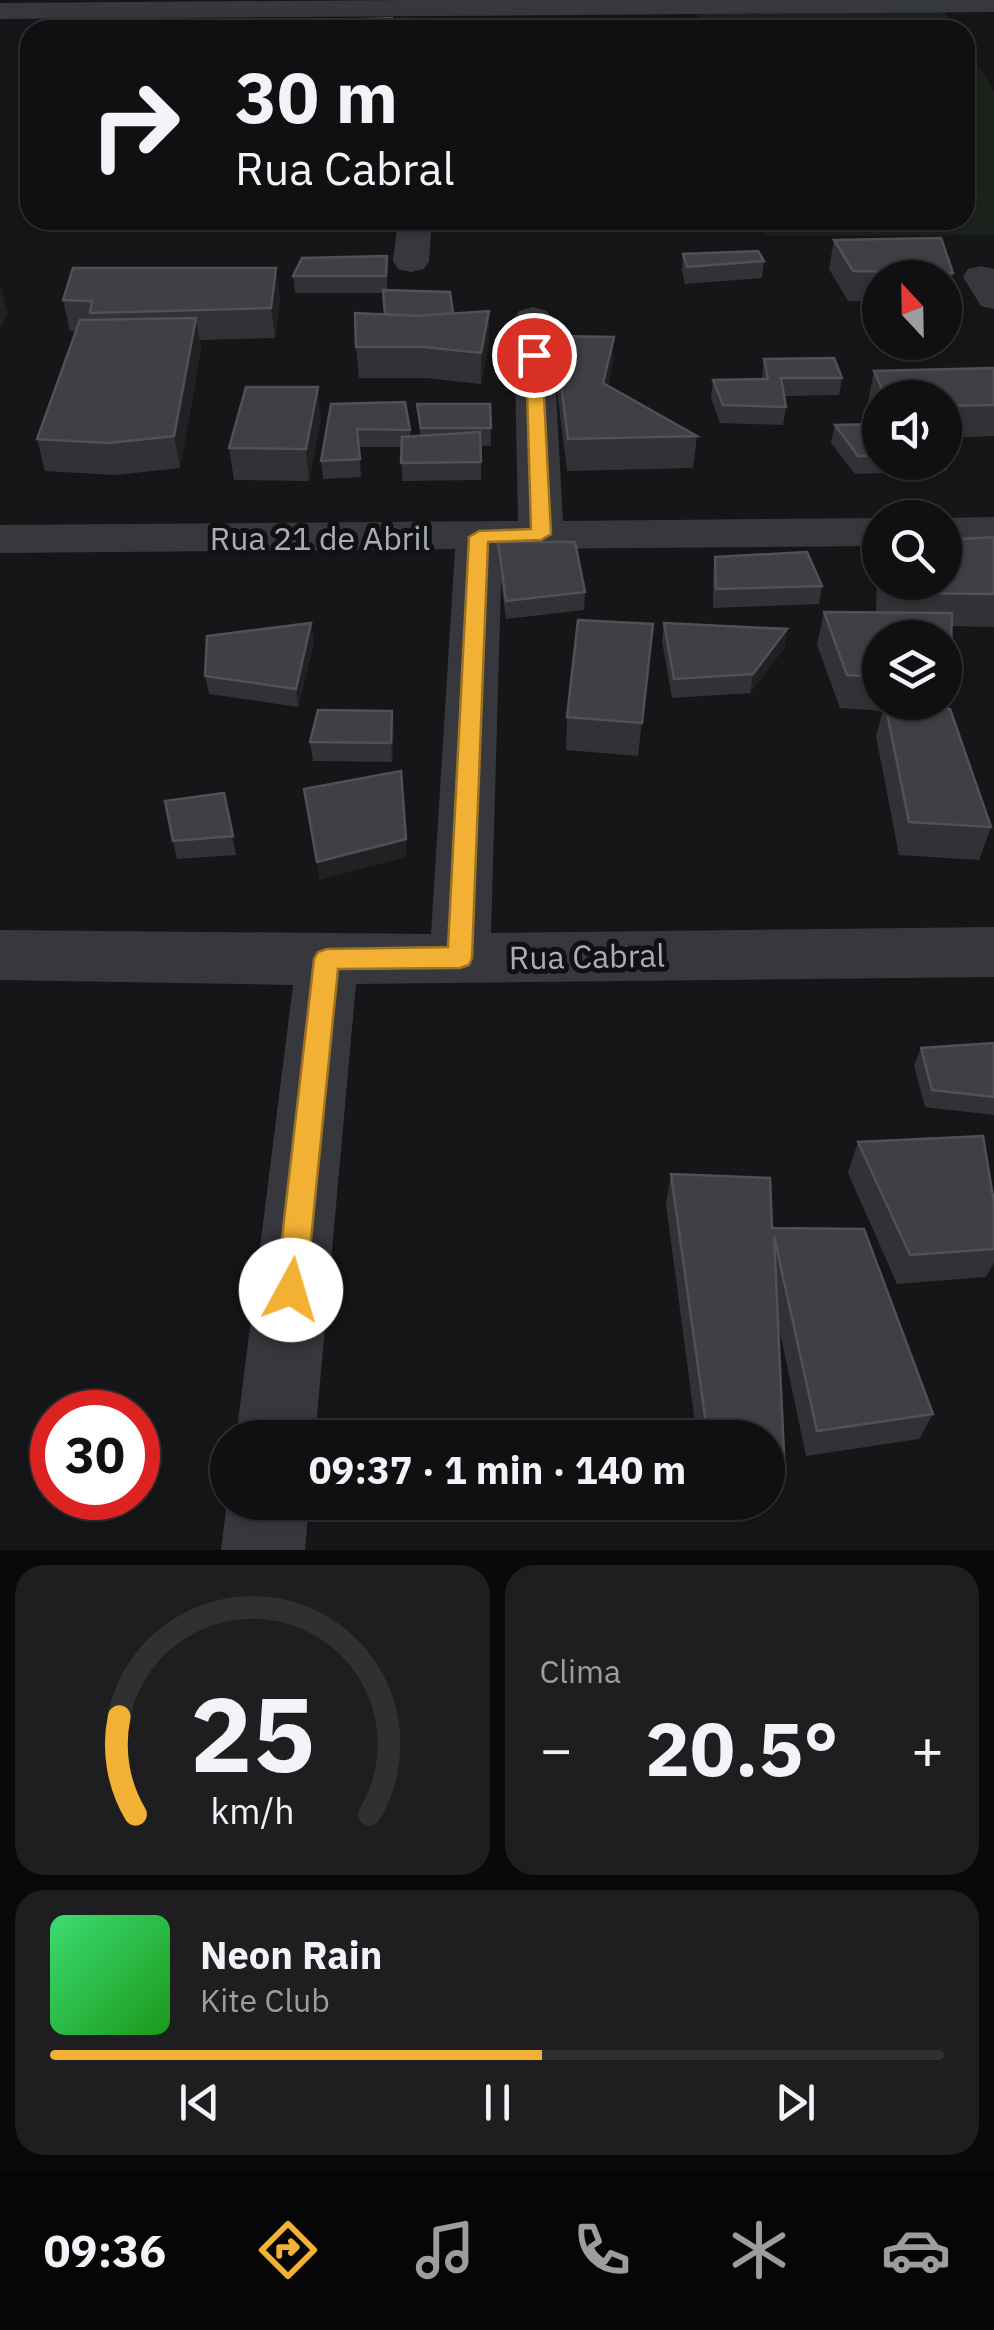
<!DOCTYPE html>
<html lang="pt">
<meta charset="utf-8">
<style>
body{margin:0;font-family:"IBM Plex Sans",sans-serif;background:#1e1e20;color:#f1f3f6;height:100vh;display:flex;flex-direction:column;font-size:38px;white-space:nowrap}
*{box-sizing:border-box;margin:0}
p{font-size:32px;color:#9c9d9f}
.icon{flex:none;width:55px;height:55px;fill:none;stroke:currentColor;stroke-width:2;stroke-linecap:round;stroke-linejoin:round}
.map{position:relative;height:1550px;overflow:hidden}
.sheet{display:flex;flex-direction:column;gap:15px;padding:15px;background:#09090a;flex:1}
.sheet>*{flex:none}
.top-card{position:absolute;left:20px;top:20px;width:955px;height:210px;border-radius:30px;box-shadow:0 2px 8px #0004,0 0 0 2px #303032;background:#101012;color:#f1f3f6;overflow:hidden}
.needle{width:65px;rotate:338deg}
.controls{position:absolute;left:862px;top:260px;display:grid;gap:20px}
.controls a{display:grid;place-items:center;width:100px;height:100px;border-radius:50%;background:#101012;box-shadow:0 2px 8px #0004,0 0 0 2px #303032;font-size:50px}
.speed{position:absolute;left:30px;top:1390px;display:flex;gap:20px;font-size:50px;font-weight:700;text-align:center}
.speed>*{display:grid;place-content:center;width:130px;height:130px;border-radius:50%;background:#101012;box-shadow:0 2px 8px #0004,0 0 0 2px #303032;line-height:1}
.speed .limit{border:15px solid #d22;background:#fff;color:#111}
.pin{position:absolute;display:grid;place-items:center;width:85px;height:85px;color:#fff;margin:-42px;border:5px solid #fff;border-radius:50%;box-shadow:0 2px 10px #0007}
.me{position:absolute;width:110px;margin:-55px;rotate:6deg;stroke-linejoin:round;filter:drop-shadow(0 0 8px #0008)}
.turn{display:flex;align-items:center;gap:35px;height:210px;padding:0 50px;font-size:45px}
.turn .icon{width:130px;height:130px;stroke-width:2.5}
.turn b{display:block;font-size:70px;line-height:85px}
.big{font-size:75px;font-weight:700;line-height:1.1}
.sheet .tile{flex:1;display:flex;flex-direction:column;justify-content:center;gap:15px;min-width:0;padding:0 35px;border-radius:30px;background:#1e1e20}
.sheet .dial{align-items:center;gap:0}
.dial svg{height:260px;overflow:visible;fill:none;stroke:#303032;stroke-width:7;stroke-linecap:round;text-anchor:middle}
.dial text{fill:#f1f3f6;stroke:none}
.song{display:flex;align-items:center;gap:30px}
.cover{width:120px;height:120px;border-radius:15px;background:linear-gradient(135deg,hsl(140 70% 55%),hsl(120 70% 35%))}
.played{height:10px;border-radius:5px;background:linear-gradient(90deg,#f2b134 55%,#303032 55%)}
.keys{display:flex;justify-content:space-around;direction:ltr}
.heat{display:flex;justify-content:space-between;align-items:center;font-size:55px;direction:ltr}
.sheet .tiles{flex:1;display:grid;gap:15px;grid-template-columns:1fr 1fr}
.tile:last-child{grid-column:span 2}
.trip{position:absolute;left:210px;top:1420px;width:575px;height:100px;border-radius:50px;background:#101012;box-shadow:0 2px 8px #0004,0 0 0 2px #303032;font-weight:700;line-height:100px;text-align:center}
.tabs{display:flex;height:160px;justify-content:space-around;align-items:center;background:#060607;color:#9c9d9f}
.tabs .icon{width:70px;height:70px}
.tabs .on{color:#f2b134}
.tabs b{font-size:45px;color:#f1f3f6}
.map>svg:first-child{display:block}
.green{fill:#1c231d}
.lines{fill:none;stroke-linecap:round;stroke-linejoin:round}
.minor{fill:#37383d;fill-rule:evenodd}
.wall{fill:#323236;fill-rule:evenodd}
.shaded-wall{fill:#212124}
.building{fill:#3f3f44;stroke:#4f5156;stroke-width:2.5}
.route{fill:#f2b134;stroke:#9d7322;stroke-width:2.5}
.labels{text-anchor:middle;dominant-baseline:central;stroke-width:10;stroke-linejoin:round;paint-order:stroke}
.street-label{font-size:32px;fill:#a8adb8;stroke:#111113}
</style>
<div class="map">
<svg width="994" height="1550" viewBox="0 0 994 1550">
<rect width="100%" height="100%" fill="#161618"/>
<g class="green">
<polygon points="943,9 956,30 702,30 696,11"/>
<polygon points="965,45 994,91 994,235 765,236 760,220 965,220"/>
</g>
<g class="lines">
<g class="minor">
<polygon points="407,0 994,0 994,12 0,19 0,3"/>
<polygon points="398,220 432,220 429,261 424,269 411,272 398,269 393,261"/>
<polygon points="981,266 994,269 994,309 981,306 963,277 968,269"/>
<polygon points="533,307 547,311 552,319 563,521 880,518 880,546 502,549 491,933 994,927 994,977 356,984 315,1438 236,1438 293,985 0,980 0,930 431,934 455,549 0,553 0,525 518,521 514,319 519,311"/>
<polygon points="994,517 994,545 945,546 945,518"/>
<polygon points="227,1502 309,1502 305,1550 221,1550"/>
</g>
</g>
<g class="wall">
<polygon points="834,240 953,273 946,303 945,278 880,278 880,301 848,301 829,269"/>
<polygon points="683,254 764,261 762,278 685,284 682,270"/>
<polygon points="387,256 387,290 453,313 489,341 481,384 426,378 359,378 356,347 385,314 384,293 295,293 293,276"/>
<polygon points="280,298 275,338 200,340 201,349 180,468 115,475 45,471 37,439 76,331 70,331 63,300"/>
<polygon points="555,336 614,337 612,367 608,386 697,436 693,468 567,471 554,366"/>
<polygon points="764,359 842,378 839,395 784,396 786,407 783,425 720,423 711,398 713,380 762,379"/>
<path d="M994 368V436L945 438 952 453 947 471 855 474 831 443 835 425 877 424 868 402 874 371ZM880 398H945V462H880Z"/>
<polygon points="331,404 410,430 410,436 420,436 417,404 490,404 491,446 481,446 481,480 402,481 402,447 359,447 361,477 323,479 321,461"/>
<polygon points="321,418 309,481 234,480 229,448"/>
<polygon points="994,537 994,627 952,626 950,681 945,699 945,638 880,638 880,702 944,702 942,709 991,827 979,860 899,855 876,736 883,711 840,708 817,645 824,612 876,613 877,576 880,565 880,582 945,582"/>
<polygon points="498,542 585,592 584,610 506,619 498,560"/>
<polygon points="715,557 822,586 819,604 713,608 713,575"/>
<polygon points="311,623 314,642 298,707 209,694 205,676"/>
<polygon points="664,623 787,629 784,648 750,693 672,698 662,641"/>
<polygon points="653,624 638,756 566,750 567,717"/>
<polygon points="392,711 394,729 392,762 313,761 310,742"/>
<polygon points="224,793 236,855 177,859 173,841"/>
<polygon points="994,1043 994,1115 925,1107 914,1066 921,1048"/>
<polygon points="858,1142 994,1203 994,1263 986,1277 897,1284 848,1173"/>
<polygon points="671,1174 772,1228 933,1414 919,1439 806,1456 778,1323 785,1476 776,1500 768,1497 768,1438 697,1438 666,1204"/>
</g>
<g class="shaded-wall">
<polygon points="276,268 280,298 275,338 271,308"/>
<polygon points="0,284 8,313 0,330"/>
<polygon points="489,311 489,341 481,384 481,353"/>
<polygon points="196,318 201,349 180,468 174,436"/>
<polygon points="614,337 612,367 601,414 603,383"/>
<polygon points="318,387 321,418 309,481 306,449"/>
<polygon points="311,623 314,642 298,707 296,689"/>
<polygon points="787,629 784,648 750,693 753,674"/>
<polygon points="392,711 394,729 392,762 391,743"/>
<polygon points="406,839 407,857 319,880 317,862"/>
</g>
<g class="building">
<polygon points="392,18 394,30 343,30 342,20"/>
<polygon points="941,238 953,273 853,271 834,240"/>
<polygon points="758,251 764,261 687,267 683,254"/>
<polygon points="387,256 386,276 293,276 302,258"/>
<polygon points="73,268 276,268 271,308 90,313 92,301 63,300"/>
<polygon points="383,290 450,292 453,313 418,316 385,314"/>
<polygon points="489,311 481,353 424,347 356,347 355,313 418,316"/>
<polygon points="196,318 174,436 108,443 37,439 80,320"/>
<polygon points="555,336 614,337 603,383 697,436 568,439"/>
<polygon points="834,358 842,378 781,378 786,407 723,405 713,380 768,379 764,359"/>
<polygon points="994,368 994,405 945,406 945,398 886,398 874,371"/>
<polygon points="246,387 318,387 306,449 229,448"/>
<polygon points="405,402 410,430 357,429 360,459 321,461 331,404"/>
<polygon points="417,404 490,404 491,428 421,428"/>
<polygon points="880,424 880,456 858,456 835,425"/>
<polygon points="480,432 481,462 401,463 402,437"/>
<polygon points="945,437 952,453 945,454"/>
<polygon points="994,537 994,594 884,593 884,582 945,582 945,540"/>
<polygon points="498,542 575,542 585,592 506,601"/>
<polygon points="807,552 822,586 716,589 715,557"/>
<polygon points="824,612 952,613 950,681 945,681 945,638 880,638 880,677 847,675"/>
<polygon points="578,620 653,624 642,723 567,717"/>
<polygon points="311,623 296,689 205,676 207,636"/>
<polygon points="664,623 787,629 753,674 674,679"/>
<polygon points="885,703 950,709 991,827 909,822"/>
<polygon points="318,710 392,711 391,743 310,742"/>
<polygon points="401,771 406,839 317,862 304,789"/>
<polygon points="224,793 233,836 173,841 165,801"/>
<polygon points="994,1043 994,1097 932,1090 921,1048"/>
<polygon points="983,1136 994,1203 994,1249 910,1255 858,1142"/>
<polygon points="671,1174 770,1178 772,1228 864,1229 933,1414 817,1431 774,1236 785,1476 768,1471 768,1438 708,1438"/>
</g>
<polygon class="route" points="534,350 542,355 551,534 541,540 488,542 472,958 469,965 460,968 338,969 306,1290 302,1301 291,1305 280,1301 276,1290 314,959 318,952 327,949 448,947 469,537 479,531 531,529 526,355"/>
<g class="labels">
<g class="street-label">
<text x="320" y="538">Rua 21 de Abril</text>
<text transform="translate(587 956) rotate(-1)">Rua Cabral</text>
</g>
</g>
</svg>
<div class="controls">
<a><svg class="needle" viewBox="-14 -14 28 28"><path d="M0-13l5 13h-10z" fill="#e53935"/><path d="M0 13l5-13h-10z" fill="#9c9d9f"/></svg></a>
<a><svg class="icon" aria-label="sound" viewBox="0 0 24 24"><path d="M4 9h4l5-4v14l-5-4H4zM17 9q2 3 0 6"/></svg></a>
<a><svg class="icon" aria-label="search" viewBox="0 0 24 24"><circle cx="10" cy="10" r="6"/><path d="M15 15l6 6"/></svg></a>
<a><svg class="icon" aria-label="layers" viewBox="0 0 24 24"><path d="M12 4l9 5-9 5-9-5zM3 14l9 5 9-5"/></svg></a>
</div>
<div class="speed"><div class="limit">30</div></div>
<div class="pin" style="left:534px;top:355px;background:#d93025"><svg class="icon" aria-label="arrive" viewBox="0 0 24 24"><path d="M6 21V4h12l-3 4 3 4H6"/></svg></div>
<svg class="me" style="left:291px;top:1290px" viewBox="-20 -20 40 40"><circle r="19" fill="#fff"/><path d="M0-13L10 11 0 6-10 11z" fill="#f2b134"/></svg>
<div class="trip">09:37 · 1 min · 140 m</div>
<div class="top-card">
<div class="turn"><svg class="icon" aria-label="right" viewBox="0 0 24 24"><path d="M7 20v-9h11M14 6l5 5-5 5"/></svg><div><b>30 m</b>Rua Cabral</div></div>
</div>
</div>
<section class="sheet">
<div class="tiles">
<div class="tile dial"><svg viewBox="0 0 100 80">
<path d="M14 69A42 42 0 1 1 86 69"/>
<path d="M14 69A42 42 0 0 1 9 39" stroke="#f2b134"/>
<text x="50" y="56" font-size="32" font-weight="700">25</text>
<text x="50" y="72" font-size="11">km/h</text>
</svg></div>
<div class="tile"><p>Clima</p>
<div class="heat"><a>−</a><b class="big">20.5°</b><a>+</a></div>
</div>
<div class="tile">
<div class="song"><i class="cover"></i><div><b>Neon Rain</b><p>Kite Club</p></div></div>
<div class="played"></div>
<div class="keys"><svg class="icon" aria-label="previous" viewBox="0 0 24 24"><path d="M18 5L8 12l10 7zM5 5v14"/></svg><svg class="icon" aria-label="pause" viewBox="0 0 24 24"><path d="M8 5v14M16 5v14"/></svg><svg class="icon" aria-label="next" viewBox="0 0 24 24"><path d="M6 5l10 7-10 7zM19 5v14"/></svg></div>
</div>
</div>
</section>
<nav class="tabs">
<b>09:36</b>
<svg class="icon on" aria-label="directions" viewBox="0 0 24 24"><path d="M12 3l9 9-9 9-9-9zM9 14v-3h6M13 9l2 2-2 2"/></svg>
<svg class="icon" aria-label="music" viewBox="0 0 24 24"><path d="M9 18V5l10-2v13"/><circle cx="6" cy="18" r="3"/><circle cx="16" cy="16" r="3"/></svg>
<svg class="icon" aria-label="phone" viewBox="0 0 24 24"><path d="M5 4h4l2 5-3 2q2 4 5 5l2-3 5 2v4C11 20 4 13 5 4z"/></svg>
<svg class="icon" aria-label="climate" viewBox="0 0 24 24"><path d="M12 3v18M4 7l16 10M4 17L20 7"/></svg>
<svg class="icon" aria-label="car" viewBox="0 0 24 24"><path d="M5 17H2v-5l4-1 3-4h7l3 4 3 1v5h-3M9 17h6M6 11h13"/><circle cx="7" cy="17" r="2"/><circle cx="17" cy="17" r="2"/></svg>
</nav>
